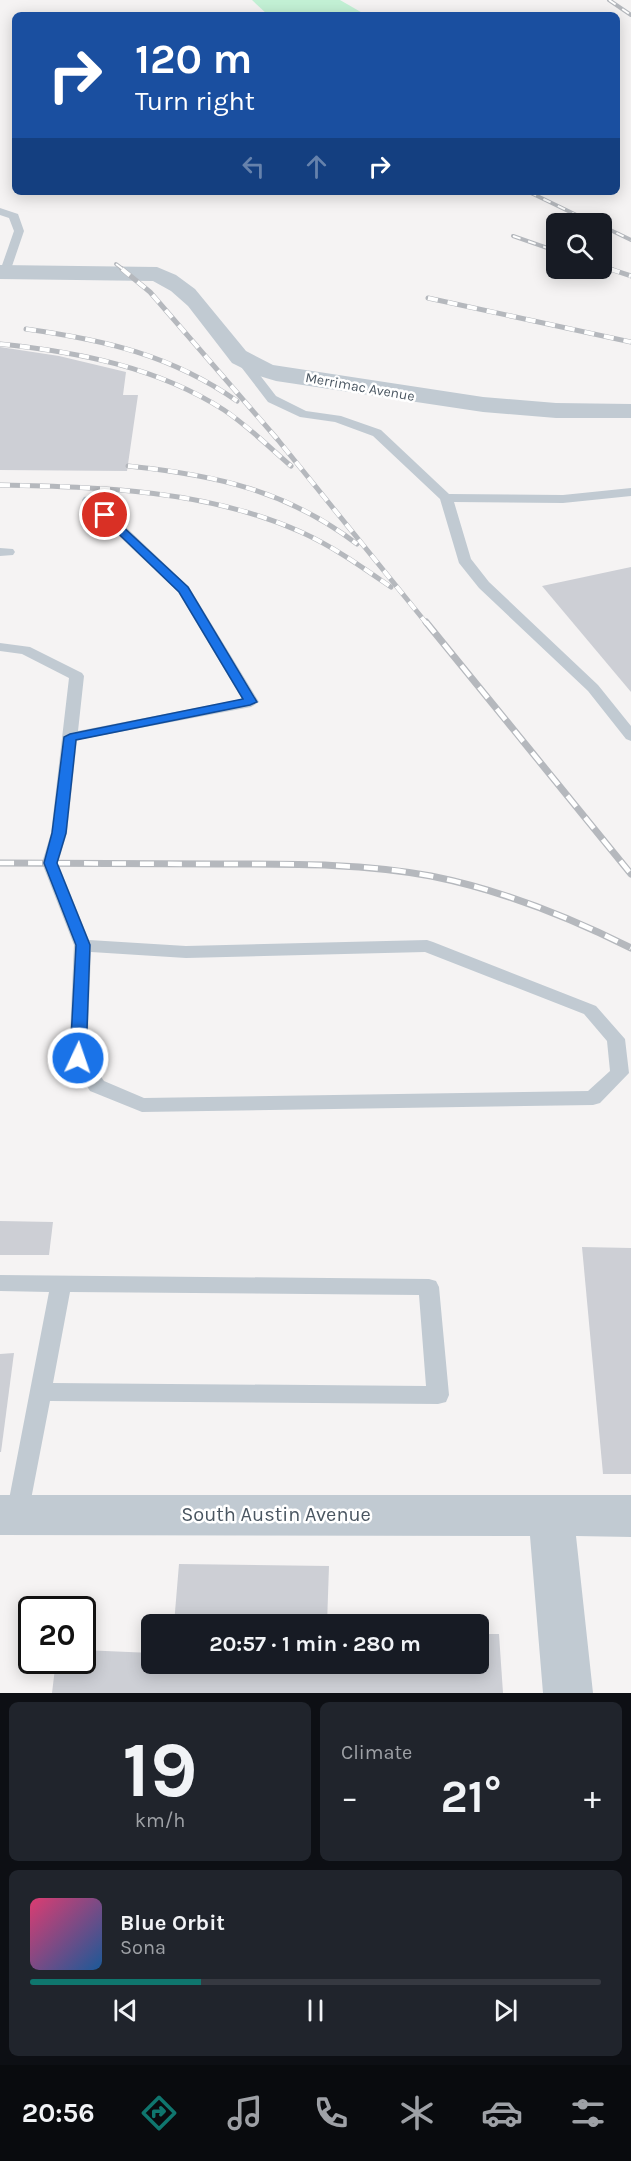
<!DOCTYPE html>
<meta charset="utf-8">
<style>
body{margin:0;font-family:Karla,sans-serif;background:#20242c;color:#f1f3f6;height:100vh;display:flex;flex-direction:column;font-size:22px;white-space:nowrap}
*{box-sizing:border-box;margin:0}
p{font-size:20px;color:#9ea1a6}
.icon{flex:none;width:33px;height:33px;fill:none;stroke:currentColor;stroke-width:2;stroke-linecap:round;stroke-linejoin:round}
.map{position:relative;height:1693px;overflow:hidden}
.panel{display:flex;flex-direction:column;gap:9px;padding:9px;background:#0d0f14;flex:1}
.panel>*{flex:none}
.hud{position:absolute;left:12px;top:12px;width:608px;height:183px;border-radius:9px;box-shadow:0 3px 15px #0003;background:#1a4fa0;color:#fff;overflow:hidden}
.tools{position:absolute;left:546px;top:213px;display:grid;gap:12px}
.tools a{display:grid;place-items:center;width:66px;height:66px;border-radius:9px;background:#171b24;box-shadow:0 3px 15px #0003;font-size:30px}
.speed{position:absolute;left:18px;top:1596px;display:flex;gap:12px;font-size:30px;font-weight:700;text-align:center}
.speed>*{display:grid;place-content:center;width:78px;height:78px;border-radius:50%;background:#171b24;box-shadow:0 3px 15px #0003;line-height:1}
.speed .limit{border:3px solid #111;border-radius:9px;background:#fff;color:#111}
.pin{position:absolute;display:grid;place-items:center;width:51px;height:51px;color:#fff;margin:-26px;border:3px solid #fff;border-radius:50%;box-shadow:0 2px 6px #0007}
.me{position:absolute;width:66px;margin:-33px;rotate:3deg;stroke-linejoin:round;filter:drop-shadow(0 0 4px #0008)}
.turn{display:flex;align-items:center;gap:21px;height:126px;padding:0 24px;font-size:27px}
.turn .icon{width:78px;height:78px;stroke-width:2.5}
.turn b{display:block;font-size:42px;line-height:51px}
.lanes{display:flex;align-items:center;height:57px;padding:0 24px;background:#0003;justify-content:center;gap:30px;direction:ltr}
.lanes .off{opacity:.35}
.big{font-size:45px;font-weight:700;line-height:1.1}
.panel .widget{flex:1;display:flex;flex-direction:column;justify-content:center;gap:9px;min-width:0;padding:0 21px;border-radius:9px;background:#20242c}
.panel .dial{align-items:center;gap:0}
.dial b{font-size:78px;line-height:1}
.song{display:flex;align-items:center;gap:18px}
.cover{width:72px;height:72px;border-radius:9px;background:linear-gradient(135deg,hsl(340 70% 55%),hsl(210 70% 35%))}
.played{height:6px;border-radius:3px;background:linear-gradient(90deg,#0f766e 30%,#363941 30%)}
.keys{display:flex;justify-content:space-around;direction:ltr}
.heat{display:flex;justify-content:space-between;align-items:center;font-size:33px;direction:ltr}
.panel .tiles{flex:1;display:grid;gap:9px;grid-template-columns:1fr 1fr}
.widget:last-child{grid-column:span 2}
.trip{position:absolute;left:141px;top:1614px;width:348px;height:60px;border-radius:9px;background:#171b24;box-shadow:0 3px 15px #0003;font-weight:700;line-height:60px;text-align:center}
.dock{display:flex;height:96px;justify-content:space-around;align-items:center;background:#090b0e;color:#9ea1a6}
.dock .icon{width:42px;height:42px}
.dock .active{color:#0f766e}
.dock b{font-size:27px;color:#f1f3f6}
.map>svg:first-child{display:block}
.green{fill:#c3f1d5}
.building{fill:#cdcfd5}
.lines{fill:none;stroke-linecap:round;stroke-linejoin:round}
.service{fill:#c1cad2;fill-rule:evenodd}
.minor{fill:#c1cad2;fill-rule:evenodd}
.rail-far2-casing{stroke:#b5b8bd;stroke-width:4}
.rail-far1-casing{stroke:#b5b8bd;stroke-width:5}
.rail-casing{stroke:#b5b8bd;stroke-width:7}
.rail-far2{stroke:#fff;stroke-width:2;stroke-dasharray:8;stroke-linecap:butt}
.rail-far1{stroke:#fff;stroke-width:4;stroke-dasharray:10;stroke-linecap:butt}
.rail{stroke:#fff;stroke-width:4.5;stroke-dasharray:14;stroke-linecap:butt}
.route{fill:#1a73e8;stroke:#114b97;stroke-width:1.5}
.labels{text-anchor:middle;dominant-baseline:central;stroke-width:5;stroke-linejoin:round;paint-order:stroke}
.far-street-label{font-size:14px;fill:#4a5661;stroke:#fff}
.near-street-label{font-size:20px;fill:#4a5661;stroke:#fff}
</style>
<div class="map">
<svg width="631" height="1693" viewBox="0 0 631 1693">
<rect width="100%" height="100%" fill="#f5f3f3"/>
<polygon class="green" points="252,0 340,0 366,15 268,15"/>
<g class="building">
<polygon points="0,347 59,356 126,372 123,395 138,395 127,471 0,470"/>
<polygon points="631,567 631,692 542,586"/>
<polygon points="0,1221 53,1222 49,1255 0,1255"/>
<polygon points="582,1247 631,1248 631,1474 603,1474"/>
<polygon points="14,1353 1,1452 0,1452 0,1354"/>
<polygon points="179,1564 329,1566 327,1624 174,1624"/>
<polygon points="478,1634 499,1634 503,1693 52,1693 56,1660 82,1660 82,1650 152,1653 152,1664 478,1664"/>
</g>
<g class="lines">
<g class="service">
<polygon points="0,208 18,214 24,231 10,272 5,275 1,274 0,271 14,231 9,218 0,215"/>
<polygon points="241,355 245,356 276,396 306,411 341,416 381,430 449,494 563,495 631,488 631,496 563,503 454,502 471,559 489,582 598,685 631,726 631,741 626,739 588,691 479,588 459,563 440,499 373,436 335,422 300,417 268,402 235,359"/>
<path d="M89 496 94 497 189 587 259 702 251 707 77 740 67 833 58 863 89 940 186 946 427 940 433 942 596 1006 625 1039 629 1073 600 1103 593 1105 142 1112 90 1091 69 1058 74 945 42 863 51 833 69 678 22 654 0 651V643L30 647 82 673 84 676 78 731 242 699 178 592 84 503 82 500 84 497ZM91 952 186 958 425 952 584 1014 607 1041 610 1071 588 1091 144 1098 104 1081 87 1057Z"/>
<polygon points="0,548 13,549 15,552 13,555 0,556"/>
<path d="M0 1275 429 1279 436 1281 439 1287 449 1395 446 1402 438 1404 50 1401 28 1515 25 1522 17 1525 9 1522 6 1515 49 1292 0 1291ZM70 1292 419 1295 426 1386 53 1383Z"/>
</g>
<g class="minor">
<polygon points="0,265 157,267 176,275 195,289 246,351 273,365 483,397 556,403 631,404 631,418 556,418 483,412 276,381 256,375 232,363 188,306 171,291 153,281 0,279"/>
<polygon points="0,1495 631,1495 631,1537 576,1536 593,1693 543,1693 530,1536 0,1535"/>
</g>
<g class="rail-far2-casing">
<g id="rail-far2">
<polyline points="609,0 631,15"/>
<polyline points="529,192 595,224"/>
<polyline points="602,226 631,240"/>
<polyline points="513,236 556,251"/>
<polyline points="116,264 124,270"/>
<polyline points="602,266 614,270"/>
</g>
</g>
<g class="rail-far1-casing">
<g id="rail-far1">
<polyline points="122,269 150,292 278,440 427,624"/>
<polyline points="610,269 631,276"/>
<polyline points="428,298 631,342"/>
<path d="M26 329C105 340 171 355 237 401"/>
<path d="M0 344C78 352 157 367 224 410 248 426 269 447 291 466"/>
<path d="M128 466C215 475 286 490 357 544"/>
<path d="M0 485C102 487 207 490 301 532 334 547 362 567 391 587"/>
</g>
</g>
<g class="rail-casing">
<g id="rail">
<polyline points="426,622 631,874"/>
<path d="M0 863C73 863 145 864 218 864 289 864 361 863 431 876 501 890 567 916 631 948"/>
</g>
</g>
<use href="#rail-far2" class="rail-far2"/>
<use href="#rail-far1" class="rail-far1"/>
<use href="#rail" class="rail"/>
</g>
<polygon class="route" points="105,512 108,513 188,587 257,702 250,705 76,740 66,833 57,863 90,945 86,1058 83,1061 73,1061 70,1058 76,945 44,863 52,833 64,737 70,734 243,699 179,592 101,517 101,513"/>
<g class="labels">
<g class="far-street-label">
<text transform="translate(360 387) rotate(10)">Merrimac Avenue</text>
</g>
<g class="near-street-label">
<text x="276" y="1514">South Austin Avenue</text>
</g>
</g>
</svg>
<div class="tools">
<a><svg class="icon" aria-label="search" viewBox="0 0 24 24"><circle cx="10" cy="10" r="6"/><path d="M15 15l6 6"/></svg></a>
</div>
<div class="speed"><div class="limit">20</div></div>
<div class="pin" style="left:105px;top:515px;background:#d93025"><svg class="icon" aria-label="arrive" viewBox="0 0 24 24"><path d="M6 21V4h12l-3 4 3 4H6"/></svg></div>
<svg class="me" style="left:78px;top:1058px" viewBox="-20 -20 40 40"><circle r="17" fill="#1a73e8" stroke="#fff" stroke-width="3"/><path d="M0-11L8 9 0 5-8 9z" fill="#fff"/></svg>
<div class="trip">20:57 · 1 min · 280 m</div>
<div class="hud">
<div class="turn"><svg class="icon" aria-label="right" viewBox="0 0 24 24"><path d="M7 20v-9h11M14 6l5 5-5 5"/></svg><div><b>120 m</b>Turn right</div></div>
<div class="lanes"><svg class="icon off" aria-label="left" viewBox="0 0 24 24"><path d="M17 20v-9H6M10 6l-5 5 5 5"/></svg><svg class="icon off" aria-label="ahead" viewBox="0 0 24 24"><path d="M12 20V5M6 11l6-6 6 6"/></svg><svg class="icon" aria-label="right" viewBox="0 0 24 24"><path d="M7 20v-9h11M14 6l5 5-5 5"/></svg></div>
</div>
</div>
<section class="panel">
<div class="tiles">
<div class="widget dial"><b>19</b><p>km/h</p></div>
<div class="widget"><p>Climate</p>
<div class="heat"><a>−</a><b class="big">21°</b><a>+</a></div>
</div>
<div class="widget">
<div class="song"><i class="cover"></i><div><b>Blue Orbit</b><p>Sona</p></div></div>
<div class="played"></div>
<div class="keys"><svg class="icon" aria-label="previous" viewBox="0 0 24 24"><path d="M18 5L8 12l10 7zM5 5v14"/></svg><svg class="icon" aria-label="pause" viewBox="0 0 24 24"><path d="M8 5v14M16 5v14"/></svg><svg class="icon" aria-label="next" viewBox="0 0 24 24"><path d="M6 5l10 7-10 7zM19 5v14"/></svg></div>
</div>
</div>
</section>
<nav class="dock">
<b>20:56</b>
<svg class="icon active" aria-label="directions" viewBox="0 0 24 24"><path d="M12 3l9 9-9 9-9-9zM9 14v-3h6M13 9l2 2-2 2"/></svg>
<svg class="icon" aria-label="music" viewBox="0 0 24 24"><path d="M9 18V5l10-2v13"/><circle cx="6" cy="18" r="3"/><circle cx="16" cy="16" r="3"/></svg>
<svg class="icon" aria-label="phone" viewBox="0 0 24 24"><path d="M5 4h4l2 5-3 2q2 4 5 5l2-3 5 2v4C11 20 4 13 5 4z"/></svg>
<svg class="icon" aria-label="climate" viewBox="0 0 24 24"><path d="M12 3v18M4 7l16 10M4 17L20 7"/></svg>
<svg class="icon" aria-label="car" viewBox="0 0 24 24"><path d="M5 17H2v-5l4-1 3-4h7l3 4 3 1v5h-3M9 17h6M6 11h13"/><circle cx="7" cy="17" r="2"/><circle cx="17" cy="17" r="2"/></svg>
<svg class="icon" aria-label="filters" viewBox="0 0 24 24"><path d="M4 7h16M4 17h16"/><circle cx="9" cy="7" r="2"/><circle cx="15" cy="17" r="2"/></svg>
</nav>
